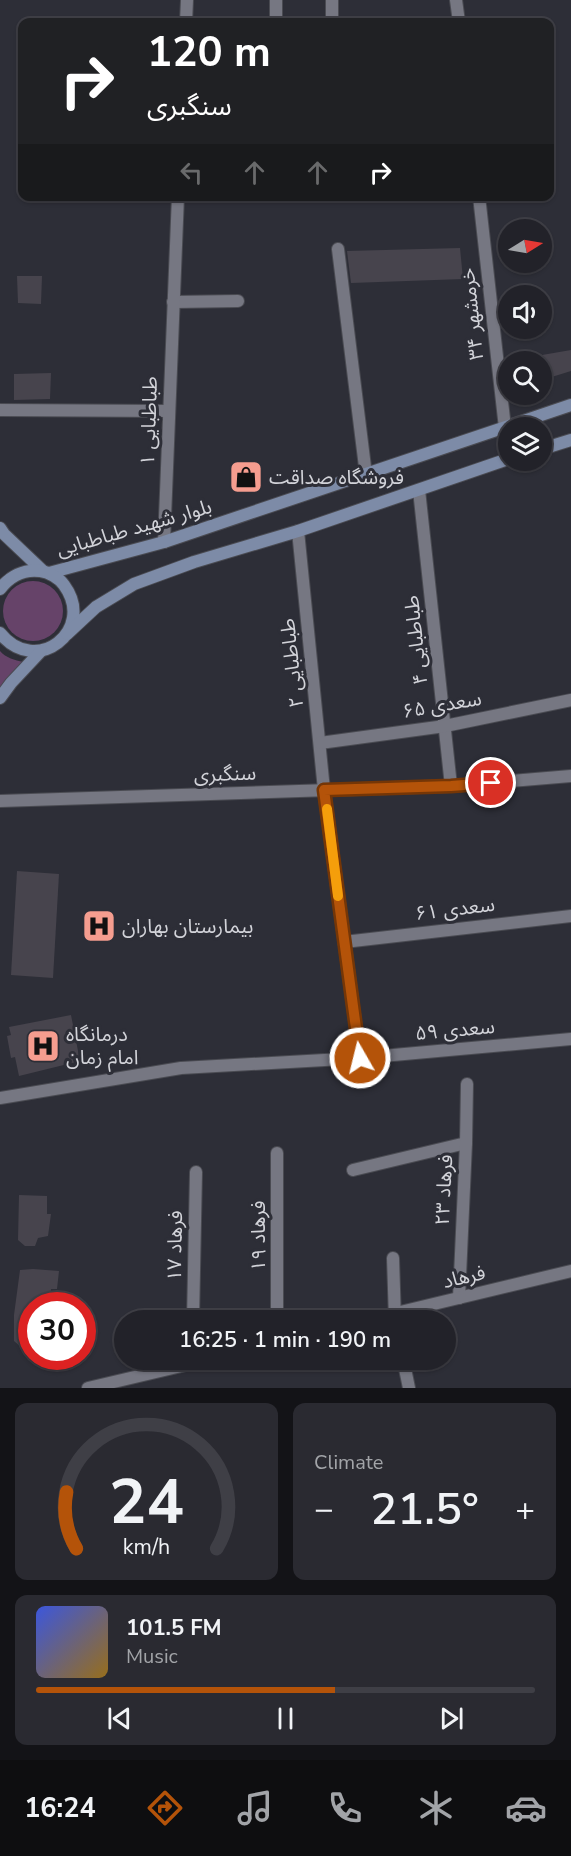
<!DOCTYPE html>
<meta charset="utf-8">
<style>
body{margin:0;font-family:"Nunito Sans","Noto Sans Arabic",sans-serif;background:#2a2a31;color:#f1f3f6;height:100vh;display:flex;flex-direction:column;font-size:22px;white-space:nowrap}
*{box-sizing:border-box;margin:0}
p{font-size:20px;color:#a2a4a8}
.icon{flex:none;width:33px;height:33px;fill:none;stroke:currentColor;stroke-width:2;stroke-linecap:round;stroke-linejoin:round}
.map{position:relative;height:1388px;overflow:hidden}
.panel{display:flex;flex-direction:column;gap:15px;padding:15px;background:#131317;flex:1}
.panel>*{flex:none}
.banner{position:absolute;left:18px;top:18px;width:536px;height:183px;border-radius:12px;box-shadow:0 2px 4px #0004,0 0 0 2px #3f3f46;background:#202124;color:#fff;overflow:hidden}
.needle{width:39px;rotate:79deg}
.buttons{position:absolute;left:498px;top:219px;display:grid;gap:12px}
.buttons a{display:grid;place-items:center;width:54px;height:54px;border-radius:50%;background:#222229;box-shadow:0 2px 4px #0004,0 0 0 2px #3f3f46;font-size:30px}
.speed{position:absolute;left:18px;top:1292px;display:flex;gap:12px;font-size:30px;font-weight:700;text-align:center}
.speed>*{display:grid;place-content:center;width:78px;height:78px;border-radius:50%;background:#222229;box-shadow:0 2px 4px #0004,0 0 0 2px #3f3f46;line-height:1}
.speed .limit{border:9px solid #d22;background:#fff;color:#111}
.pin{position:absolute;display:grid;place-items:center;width:51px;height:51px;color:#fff;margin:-26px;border:3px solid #fff;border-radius:50%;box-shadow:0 2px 6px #0007}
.me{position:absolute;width:66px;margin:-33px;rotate:352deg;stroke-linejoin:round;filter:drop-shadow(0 0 4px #0008)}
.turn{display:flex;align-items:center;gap:21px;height:126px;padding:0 30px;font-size:27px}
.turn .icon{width:78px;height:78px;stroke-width:2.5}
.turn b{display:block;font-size:42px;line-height:51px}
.lanes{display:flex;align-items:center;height:57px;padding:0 30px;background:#0003;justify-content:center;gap:30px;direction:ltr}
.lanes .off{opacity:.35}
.big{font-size:45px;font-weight:600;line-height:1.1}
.panel .widget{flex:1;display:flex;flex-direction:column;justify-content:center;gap:9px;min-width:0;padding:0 21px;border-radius:12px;background:#2a2a31}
.panel .dial{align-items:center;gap:0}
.dial svg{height:156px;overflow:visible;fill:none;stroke:#3f3f46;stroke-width:7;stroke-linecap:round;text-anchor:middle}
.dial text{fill:#f1f3f6;stroke:none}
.song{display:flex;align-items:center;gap:18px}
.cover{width:72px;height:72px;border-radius:9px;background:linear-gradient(135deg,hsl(230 70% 55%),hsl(40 70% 35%))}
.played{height:6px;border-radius:3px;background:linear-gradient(90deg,#b45309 60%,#3f3f46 60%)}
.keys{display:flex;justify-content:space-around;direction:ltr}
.heat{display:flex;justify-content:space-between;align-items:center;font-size:33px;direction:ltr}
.panel .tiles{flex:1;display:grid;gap:15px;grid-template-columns:1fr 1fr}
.widget:last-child{grid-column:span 2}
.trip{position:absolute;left:114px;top:1310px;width:342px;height:60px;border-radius:30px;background:#222229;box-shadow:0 2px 4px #0004,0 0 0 2px #3f3f46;font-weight:600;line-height:60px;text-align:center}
.tabs{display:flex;height:96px;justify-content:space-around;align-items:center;background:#0e0e10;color:#a2a4a8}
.tabs .icon{width:42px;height:42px}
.tabs .current{color:#b45309}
.tabs b{font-size:27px;color:#f1f3f6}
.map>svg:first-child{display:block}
.green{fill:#664369}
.building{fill:#47444d}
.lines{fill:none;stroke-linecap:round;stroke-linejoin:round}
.minor-casing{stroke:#4a4b52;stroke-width:14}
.tertiary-casing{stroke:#4a4b52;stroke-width:14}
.secondary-casing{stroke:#4a4b52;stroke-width:14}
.minor{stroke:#767782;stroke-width:12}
.tertiary{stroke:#767782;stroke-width:12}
.secondary{stroke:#7d8ba7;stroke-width:12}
.route-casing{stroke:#753606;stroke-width:15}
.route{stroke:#b45309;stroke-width:10}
.slow{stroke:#f59e0b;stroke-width:10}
.labels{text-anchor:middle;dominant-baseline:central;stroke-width:6;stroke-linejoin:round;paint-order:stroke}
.street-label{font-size:20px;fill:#d2d3d9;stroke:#2d2e37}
.poi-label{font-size:20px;fill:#d2d3d9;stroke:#2d2e37;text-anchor:start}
</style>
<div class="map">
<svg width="571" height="1388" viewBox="0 0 571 1388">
<rect width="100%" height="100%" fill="#2d2e37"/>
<g class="green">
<circle cx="33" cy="611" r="30"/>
<path d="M0 651C6 658 15 660 23 662L0 688Z"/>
</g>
<g class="building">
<polygon points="460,248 463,279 351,283 347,251"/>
<polygon points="17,276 42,276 41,304 18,303"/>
<polygon points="571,350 571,371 542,380 542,355"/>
<polygon points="51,373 50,399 14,400 14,374"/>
<polygon points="17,871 59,874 53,978 11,975"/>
<polygon points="71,1015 80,1061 19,1076 15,1057 11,1058 7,1036 11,1035 9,1027"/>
<polygon points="19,1195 47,1196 47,1214 51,1214 48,1236 38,1238 35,1246 25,1246 18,1240"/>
<polygon points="33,1269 59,1271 57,1289 51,1289 50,1305 32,1305 32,1347 21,1347 14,1341 14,1315 20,1270"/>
</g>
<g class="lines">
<g class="minor-casing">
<g id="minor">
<polyline points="276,0 276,22"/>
<polyline points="332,0 332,22"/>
<polyline points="456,0 459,22"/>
<polyline points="186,22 187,0"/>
<polyline points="479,196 505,428"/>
<polyline points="338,249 366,475"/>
<polyline points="173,302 238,301"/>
<polyline points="0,410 169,411"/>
<polyline points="419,490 451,786"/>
<polyline points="298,531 324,790 360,1058"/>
<polyline points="164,542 178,196"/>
<polyline points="320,743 445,726 571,700"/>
<polyline points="0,801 451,786 571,776"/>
<polyline points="344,942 571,916"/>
<polyline points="0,1098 181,1068 360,1058 571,1039"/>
<polyline points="353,1170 466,1143"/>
<polyline points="393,1258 395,1320"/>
<polyline points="459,1298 466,1143 467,1084"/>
<polyline points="193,1320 196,1172"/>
<polyline points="277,1320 277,1153"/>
<polyline points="403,1359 409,1388"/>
</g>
</g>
<g class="tertiary-casing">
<g id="tertiary">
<polyline points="367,1320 571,1271"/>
<polyline points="88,1388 211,1359"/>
</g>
</g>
<g class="secondary-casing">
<g id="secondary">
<polyline points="542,449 571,440"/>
<polyline points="0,528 4,534 43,571"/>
<polyline points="49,573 164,542 571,405"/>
<path d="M0 589C10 576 24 569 40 571 49 572 59 578 64 585 97 630 36 678 0 633"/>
<polyline points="67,634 96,607 134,584 194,562 298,531 508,459"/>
<polyline points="0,698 11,683 41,651"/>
</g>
</g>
<use href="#minor" class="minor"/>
<use href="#tertiary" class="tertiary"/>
<use href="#secondary" class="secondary"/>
</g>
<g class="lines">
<g class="route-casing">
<polyline id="route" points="360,1058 324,790 451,786 491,783"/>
</g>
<use href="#route" class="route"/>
<polyline class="slow" points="327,809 338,896"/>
</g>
<defs>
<g id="shop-square" transform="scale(1.725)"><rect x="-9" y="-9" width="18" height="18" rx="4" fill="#f59d8f" stroke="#2d2e37"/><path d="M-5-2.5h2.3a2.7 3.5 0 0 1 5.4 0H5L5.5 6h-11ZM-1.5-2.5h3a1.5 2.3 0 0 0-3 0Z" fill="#111"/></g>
<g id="hospital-square" transform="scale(1.725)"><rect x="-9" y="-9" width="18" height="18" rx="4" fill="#f59d8f" stroke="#2d2e37"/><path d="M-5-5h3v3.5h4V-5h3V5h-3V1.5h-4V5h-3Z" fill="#111"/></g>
</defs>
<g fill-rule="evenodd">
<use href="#shop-square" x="246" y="477"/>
<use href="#hospital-square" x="99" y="926"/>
<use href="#hospital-square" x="43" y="1046"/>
</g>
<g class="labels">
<g class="street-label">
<text transform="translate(472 314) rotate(-96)">خرمشهر ۳۴</text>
<text transform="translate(149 421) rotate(-88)">طباطبایی ۱</text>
<text transform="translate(134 528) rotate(-16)">بلوار شهید طباطبایی</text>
<text transform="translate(416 640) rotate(-96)">طباطبایی ۴</text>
<text transform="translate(292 663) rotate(-96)">طباطبایی ۲</text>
<text transform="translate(442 705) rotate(-10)">سعدی ۶۵</text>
<text transform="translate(225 774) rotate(-2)">سنگبری</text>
<text transform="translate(455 909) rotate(-7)">سعدی ۶۱</text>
<text transform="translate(455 1030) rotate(-5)">سعدی ۵۹</text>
<text transform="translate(444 1190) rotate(-87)">فرهاد ۲۳</text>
<text transform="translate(258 1236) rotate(-90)">فرهاد ۱۹</text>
<text transform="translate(175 1246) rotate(-89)">فرهاد ۱۷</text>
<text transform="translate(464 1277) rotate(-13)">فرهاد</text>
</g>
<g class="poi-label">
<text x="269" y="477">فروشگاه صداقت</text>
<text x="122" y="926">بیمارستان بهاران</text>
<text x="66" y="1034">درمانگاه<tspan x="66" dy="23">امام زمان</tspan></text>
</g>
</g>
</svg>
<div class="buttons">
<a><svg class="needle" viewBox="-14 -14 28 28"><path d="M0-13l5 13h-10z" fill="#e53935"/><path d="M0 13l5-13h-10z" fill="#a2a4a8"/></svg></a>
<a><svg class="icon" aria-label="sound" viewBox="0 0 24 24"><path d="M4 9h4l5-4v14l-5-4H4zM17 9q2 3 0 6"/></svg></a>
<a><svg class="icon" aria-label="search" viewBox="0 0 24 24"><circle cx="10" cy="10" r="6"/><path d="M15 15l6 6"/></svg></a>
<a><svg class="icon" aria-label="layers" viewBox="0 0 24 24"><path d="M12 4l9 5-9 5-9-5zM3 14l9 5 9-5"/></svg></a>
</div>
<div class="speed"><div class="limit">30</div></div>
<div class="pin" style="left:491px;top:783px;background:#d93025"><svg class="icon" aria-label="arrive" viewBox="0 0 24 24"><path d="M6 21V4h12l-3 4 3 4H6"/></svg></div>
<svg class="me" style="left:360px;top:1058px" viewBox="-20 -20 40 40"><circle r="17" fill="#b45309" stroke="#fff" stroke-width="3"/><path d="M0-11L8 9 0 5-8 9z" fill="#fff"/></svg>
<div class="trip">16:25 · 1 min · 190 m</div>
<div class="banner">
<div class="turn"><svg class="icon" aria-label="right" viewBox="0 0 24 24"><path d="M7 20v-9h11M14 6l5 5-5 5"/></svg><div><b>120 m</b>سنگبری</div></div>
<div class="lanes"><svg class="icon off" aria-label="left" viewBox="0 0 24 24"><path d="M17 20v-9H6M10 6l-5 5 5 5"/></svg><svg class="icon off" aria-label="ahead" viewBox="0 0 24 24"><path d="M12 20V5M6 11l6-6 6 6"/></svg><svg class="icon off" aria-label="ahead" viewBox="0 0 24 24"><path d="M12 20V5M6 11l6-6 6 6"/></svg><svg class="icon" aria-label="right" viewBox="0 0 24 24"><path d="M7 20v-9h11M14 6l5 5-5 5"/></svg></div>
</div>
</div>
<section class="panel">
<div class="tiles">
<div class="widget dial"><svg viewBox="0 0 100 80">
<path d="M14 69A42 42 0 1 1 86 69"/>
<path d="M14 69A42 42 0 0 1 9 40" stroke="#b45309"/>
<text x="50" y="56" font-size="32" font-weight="700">24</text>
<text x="50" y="72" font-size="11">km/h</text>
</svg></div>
<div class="widget"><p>Climate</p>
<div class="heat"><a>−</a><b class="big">21.5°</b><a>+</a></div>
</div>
<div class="widget">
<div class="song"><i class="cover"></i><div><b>101.5 FM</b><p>Music</p></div></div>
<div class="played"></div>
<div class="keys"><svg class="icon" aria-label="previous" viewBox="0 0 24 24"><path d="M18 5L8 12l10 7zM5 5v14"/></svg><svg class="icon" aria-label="pause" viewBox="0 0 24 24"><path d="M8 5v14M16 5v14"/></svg><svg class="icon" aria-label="next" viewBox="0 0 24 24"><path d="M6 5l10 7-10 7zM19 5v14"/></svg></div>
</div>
</div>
</section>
<nav class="tabs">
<b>16:24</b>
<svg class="icon current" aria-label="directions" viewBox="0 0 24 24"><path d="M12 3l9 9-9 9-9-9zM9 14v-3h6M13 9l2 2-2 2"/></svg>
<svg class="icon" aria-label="music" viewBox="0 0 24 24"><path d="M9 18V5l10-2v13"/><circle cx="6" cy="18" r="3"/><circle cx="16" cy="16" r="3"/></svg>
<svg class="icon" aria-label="phone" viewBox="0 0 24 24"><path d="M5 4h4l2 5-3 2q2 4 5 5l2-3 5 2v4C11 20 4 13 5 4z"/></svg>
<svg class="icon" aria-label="climate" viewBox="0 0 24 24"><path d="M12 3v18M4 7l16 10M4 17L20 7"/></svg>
<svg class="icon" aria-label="car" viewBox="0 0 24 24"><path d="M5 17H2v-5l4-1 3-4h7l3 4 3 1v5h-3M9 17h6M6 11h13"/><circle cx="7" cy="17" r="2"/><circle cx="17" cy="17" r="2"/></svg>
</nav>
